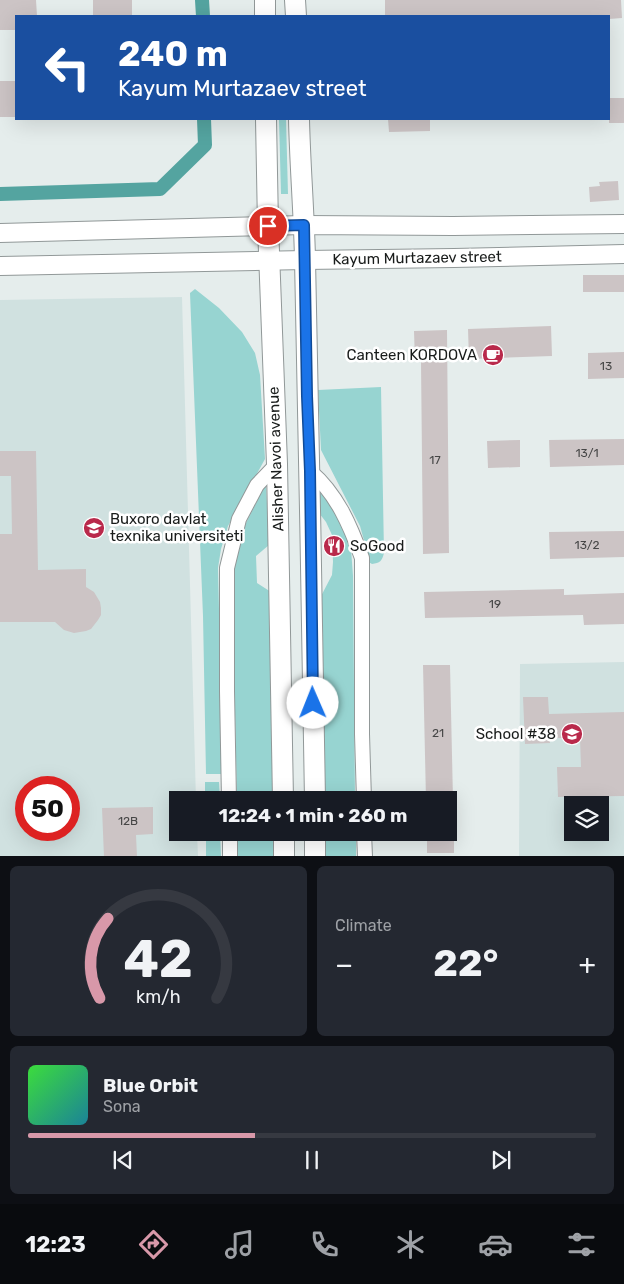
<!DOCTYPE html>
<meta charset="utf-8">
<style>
body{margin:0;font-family:Rubik,sans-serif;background:#242831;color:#f1f3f6;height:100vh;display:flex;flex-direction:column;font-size:19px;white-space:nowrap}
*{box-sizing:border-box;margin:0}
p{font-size:16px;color:#9ea1a6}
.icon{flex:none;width:28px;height:28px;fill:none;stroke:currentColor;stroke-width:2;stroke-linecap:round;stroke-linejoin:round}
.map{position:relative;height:856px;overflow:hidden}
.drawer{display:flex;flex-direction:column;gap:10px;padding:10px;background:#0d0f14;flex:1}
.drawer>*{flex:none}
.hud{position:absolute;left:15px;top:15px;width:595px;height:105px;border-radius:0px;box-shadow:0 5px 20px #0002;background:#1a4fa0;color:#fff;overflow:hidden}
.fabs{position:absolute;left:564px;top:796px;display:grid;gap:10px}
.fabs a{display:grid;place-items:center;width:45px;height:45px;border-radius:0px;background:#171b24;box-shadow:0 5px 20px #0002;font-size:25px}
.speed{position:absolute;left:15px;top:776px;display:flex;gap:10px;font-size:25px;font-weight:700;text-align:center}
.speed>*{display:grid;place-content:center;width:65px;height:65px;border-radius:50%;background:#171b24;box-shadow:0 5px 20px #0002;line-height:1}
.speed .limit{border:8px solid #d22;background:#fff;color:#111}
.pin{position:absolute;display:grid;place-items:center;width:42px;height:42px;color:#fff;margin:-21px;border:2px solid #fff;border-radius:50%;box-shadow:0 1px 5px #0007}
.me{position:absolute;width:55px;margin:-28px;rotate:359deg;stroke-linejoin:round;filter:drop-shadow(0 0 4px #0008)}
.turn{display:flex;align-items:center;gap:18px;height:105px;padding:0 20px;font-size:22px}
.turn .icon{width:65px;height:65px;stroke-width:2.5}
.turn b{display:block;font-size:35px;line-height:42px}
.big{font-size:38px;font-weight:700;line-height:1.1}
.drawer .tile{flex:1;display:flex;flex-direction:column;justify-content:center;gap:8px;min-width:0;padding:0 18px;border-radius:8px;background:#242831}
.drawer .dial{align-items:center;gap:0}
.dial svg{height:130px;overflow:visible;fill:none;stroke:#363941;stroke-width:7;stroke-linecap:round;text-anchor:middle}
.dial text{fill:#f1f3f6;stroke:none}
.song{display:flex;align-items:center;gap:15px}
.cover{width:60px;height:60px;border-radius:8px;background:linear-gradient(135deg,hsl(120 70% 55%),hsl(190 70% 35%))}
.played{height:5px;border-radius:2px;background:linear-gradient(90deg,#d898a9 40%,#363941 40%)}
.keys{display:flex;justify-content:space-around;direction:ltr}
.heat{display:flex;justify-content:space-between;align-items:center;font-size:28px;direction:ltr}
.drawer .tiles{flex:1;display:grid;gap:10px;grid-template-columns:1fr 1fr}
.tile:last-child{grid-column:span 2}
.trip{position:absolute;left:169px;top:791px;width:288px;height:50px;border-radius:0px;background:#171b24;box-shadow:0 5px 20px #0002;font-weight:700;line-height:50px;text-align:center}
.menu{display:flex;height:80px;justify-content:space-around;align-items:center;background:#090b0e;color:#9ea1a6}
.menu .icon{width:35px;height:35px}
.menu .active{color:#d898a9}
.menu b{font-size:22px;color:#f1f3f6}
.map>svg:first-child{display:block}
.built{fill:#d0e1e0;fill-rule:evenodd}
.green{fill:#97d4d1}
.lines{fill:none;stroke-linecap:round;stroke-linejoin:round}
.canal{stroke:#54a4a0;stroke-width:14}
.building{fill:#ccc4c5}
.minor-casing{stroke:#919898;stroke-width:16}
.tertiary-casing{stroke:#919898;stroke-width:20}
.secondary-casing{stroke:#919898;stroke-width:22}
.minor{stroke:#fff;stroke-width:14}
.tertiary{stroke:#fff;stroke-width:18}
.secondary{stroke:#fff;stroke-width:20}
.route-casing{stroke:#114b97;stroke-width:12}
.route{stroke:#1a73e8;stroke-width:9}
.labels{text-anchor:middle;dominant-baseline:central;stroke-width:5;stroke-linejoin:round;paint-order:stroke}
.number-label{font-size:12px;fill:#464646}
.street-label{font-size:15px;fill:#191c1b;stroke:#fff}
.poi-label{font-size:15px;fill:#191c1b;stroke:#fff;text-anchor:end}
</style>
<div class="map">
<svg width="624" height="857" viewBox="0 0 624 857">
<rect width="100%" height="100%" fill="#e5edec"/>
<g class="built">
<path d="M182 297 196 800H178V832L197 833 198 856H0V300ZM26 788H69V830H26Z"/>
<path d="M624 662V856L519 857 520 664ZM572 805H600V832H572Z"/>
</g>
<g class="green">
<polygon points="279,119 286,119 288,194 281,194"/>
<polygon points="195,289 219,308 242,332 255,353 260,375 265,459 228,526 221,549 218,568 223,774 206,774 203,616 190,293"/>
<path d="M381 387 384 553C382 561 380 563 372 564L367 561 365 544 360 526 321 450 318 390Z"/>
<polygon points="266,483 269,545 256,556 257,583 271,592 274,800 237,800 233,623 234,561 242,531"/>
<polygon points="319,487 344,526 351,549 353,576 355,800 323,800 319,600 332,575 333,562 332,535 326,522 319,513"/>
<polygon points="205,782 219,782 220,800 205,800"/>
<polygon points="206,833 220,833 221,856 206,856"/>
<polygon points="237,833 274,833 274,856 238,856"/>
<rect x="324" y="833" width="32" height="23"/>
</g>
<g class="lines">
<g class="canal">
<polyline points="202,0 203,16"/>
<polyline points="0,194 160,189 205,145 204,119"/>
</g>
</g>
<g class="building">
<polygon points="0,0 36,0 37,16 16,16 16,30 0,30"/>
<rect x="93" y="0" width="39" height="16"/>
<polygon points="385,0 621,0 622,18 609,19 609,16 385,16"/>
<rect x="0" y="81" width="16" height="36"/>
<rect x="609" y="98" width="15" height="25"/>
<polygon points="388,119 430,119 430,131 389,132"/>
<polygon points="618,181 619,200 590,202 589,187 600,186 599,182"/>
<rect x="583" y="275" width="41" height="17"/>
<polygon points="551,326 552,356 469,359 468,329"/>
<polygon points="447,330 449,553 423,554 421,362 415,362 414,331"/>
<polygon points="624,352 624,378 588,379 588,353"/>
<polygon points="624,439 624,465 550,467 549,440"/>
<polygon points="520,440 520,467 488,468 487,441"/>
<polygon points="0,451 36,451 38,570 86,569 86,587 94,592 100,602 101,608 101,615 98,620 91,629 86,631 74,633 64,630 55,622 0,622 0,534 12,534 11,476 0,476"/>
<polygon points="624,531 624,557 550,559 549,532"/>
<polygon points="564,589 564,595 624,593 624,624 584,625 583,615 425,618 424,592"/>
<polygon points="423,665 450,665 453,800 426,800"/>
<polygon points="523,697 548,697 549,714 624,712 624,796 558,797 557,767 581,767 580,738 550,738 550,743 525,744"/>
<polygon points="153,807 153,834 136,835 137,857 104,857 102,808"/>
<rect x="427" y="832" width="27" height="21"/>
</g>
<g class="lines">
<g class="minor-casing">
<g id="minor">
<path d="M310 471C337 494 350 525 362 558V734L364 800"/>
<polyline points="229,800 227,691 227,568 239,519 257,485 277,464"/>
<polyline points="230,832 230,857"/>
<polyline points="364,832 365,857"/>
</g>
</g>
<g class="tertiary-casing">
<g id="tertiary">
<polyline points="0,233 304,225 453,226 624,224"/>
<polyline points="0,266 305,260 454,258 624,254"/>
</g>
</g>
<g class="secondary-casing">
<g id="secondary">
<polyline points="265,0 265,16"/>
<polyline points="295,0 296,16"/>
<polyline points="266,119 268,226 277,464 283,800"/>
<path d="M299 119C300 165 304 212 305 259 309 439 312 620 315 800"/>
<polyline points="284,832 284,857"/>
<polyline points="315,832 315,857"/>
</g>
</g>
<use href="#minor" class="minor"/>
<use href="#tertiary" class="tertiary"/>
<use href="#secondary" class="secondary"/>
</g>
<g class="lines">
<g class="route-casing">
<polyline id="route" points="268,226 304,225 307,396 310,471 313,703"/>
</g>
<use href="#route" class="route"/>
</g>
<defs>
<g id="cafe-disc" transform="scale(1.125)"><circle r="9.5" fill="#b9294b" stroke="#fff"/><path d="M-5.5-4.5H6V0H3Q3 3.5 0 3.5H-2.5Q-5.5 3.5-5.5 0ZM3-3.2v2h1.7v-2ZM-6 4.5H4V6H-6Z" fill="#fff"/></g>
<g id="university-disc" transform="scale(1.125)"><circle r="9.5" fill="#b9294b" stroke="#fff"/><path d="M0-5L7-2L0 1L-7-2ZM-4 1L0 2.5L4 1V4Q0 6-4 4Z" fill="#fff"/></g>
<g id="restaurant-disc" transform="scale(1.125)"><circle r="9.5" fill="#b9294b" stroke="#fff"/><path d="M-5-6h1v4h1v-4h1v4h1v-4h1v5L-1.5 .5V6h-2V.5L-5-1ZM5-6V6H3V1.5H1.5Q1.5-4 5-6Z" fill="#fff"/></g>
<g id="school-disc" transform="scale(1.125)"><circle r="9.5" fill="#b9294b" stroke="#fff"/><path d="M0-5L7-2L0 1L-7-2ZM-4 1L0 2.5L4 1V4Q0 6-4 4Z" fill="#fff"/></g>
</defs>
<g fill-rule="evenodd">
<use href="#cafe-disc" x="493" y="355"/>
<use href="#university-disc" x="94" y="528"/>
<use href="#restaurant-disc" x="334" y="546"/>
<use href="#school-disc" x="572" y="734"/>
</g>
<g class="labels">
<g class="number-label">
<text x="606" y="366">13</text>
<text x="587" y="453">13/1</text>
<text x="435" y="460">17</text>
<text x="587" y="545">13/2</text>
<text x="495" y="604">19</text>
<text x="438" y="733">21</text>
<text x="128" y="821">12B</text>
</g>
<g class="street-label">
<text transform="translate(417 258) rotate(-1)">Kayum Murtazaev street</text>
<text transform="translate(276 459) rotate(-92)">Alisher Navoi avenue</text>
</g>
<g class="poi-label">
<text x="477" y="355">Canteen KORDOVA</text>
<text x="110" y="519" text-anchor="start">Buxoro davlat<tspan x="110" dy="17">texnika universiteti</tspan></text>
<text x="350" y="546" text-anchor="start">SoGood</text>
<text x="556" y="734">School #38</text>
</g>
</g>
</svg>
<div class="fabs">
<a><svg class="icon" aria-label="layers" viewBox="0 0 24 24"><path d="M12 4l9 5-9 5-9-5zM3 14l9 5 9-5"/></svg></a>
</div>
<div class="speed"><div class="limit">50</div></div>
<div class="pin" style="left:268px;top:226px;background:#d93025"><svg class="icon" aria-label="arrive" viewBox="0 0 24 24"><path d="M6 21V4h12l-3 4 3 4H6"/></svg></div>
<svg class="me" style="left:313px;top:703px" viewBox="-20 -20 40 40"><circle r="19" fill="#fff"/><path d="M0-13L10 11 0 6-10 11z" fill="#1a73e8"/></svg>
<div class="trip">12:24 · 1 min · 260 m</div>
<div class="hud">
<div class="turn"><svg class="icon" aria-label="left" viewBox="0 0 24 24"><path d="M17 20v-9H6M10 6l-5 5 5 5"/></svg><div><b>240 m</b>Kayum Murtazaev street</div></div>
</div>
</div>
<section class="drawer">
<div class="tiles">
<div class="tile dial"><svg viewBox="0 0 100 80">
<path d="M14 69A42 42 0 1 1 86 69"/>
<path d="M14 69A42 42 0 0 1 19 20" stroke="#d898a9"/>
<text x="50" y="56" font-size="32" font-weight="700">42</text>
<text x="50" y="72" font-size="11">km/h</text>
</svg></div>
<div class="tile"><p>Climate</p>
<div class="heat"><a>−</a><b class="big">22°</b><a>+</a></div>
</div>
<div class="tile">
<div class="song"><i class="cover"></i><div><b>Blue Orbit</b><p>Sona</p></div></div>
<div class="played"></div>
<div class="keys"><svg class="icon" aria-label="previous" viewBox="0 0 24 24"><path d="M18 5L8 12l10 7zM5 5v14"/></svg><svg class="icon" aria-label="pause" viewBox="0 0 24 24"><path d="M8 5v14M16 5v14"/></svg><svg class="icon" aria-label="next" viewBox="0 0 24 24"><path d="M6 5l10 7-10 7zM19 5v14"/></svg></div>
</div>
</div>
</section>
<nav class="menu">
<b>12:23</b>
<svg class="icon active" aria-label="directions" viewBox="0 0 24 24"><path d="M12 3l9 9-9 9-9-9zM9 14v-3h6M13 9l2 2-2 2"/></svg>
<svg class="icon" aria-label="music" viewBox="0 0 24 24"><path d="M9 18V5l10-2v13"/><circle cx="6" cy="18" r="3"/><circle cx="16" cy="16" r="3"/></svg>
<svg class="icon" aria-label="phone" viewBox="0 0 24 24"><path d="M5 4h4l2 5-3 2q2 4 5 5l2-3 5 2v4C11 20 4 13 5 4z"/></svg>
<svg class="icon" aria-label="climate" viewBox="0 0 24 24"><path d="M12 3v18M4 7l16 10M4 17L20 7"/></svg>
<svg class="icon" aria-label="car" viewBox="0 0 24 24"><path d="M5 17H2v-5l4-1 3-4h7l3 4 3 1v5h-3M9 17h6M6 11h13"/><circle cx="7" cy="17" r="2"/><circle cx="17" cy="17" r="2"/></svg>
<svg class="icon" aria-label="filters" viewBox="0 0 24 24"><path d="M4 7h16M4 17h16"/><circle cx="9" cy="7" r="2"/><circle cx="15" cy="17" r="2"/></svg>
</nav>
